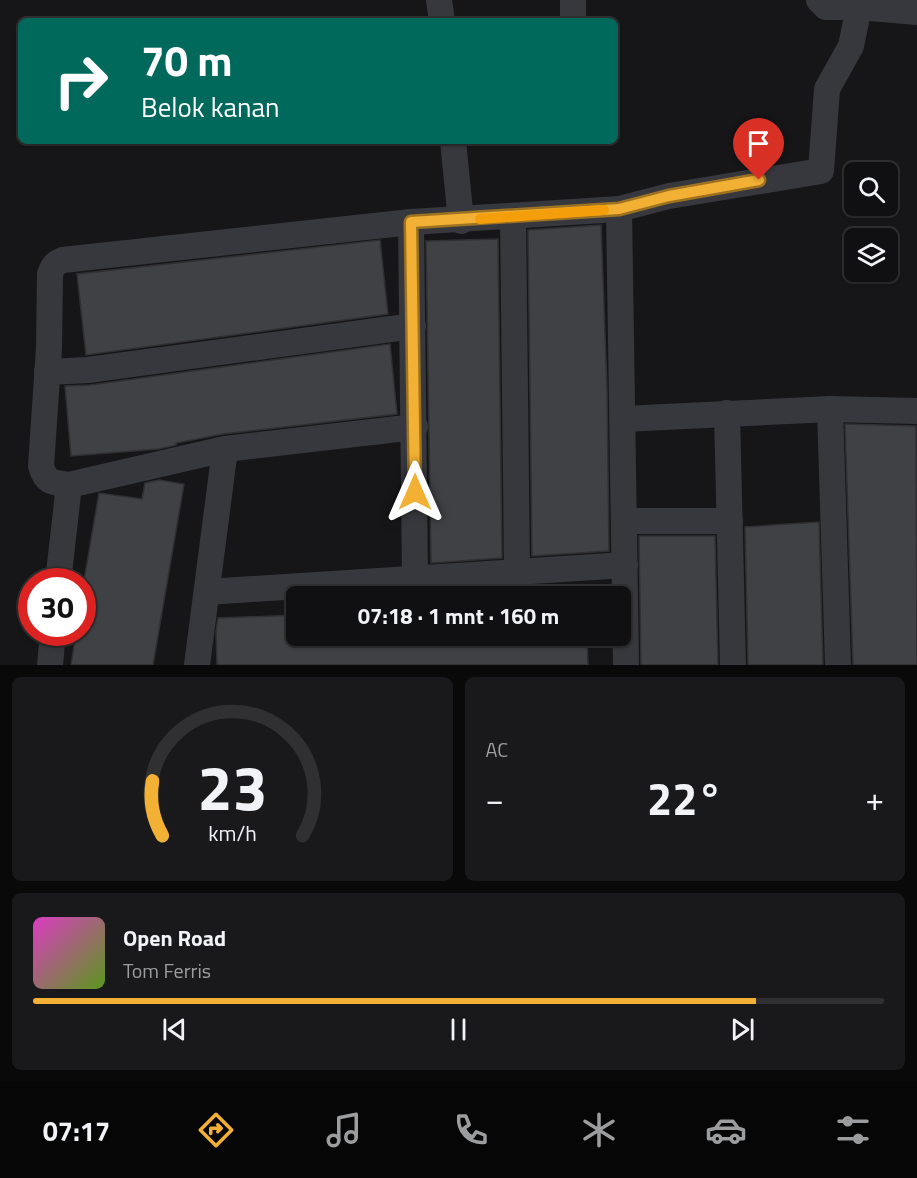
<!DOCTYPE html>
<html lang="id">
<meta charset="utf-8">
<style>
body{margin:0;font-family:"Titillium Web",sans-serif;background:#19191b;color:#f1f3f6;height:100vh;display:flex;flex-direction:column;font-size:22px;white-space:nowrap}
*{box-sizing:border-box;margin:0}
p{font-size:20px;color:#9c9d9f}
.icon{flex:none;width:33px;height:33px;fill:none;stroke:currentColor;stroke-width:2;stroke-linecap:round;stroke-linejoin:round}
.map{position:relative;height:665px;overflow:hidden}
.drawer{display:flex;flex-direction:column;gap:12px;padding:12px;background:#09090a;flex:1}
.drawer>*{flex:none}
.top-card{position:absolute;left:18px;top:18px;width:600px;height:126px;border-radius:9px;box-shadow:0 2px 4px #0004,0 0 0 2px #303032;background:#00695c;color:#fff;overflow:hidden}
.controls{position:absolute;left:844px;top:162px;display:grid;gap:12px}
.controls a{display:grid;place-items:center;width:54px;height:54px;border-radius:9px;background:#101012;box-shadow:0 2px 4px #0004,0 0 0 2px #303032;font-size:30px}
.speed{position:absolute;left:18px;top:568px;display:flex;gap:12px;font-size:30px;font-weight:700;text-align:center}
.speed>*{display:grid;place-content:center;width:78px;height:78px;border-radius:50%;background:#101012;box-shadow:0 2px 4px #0004,0 0 0 2px #303032;line-height:1}
.speed .limit{border:9px solid #d22;background:#fff;color:#111}
.pin{position:absolute;display:grid;place-items:center;width:51px;height:51px;color:#fff;margin:-62px -26px;border-radius:50% 50% 50% 0;rotate:-45deg;box-shadow:0 0 6px #0007}
.pin .icon{rotate:45deg}
.me{position:absolute;width:66px;margin:-33px;rotate:0deg;stroke-linejoin:round;filter:drop-shadow(0 0 4px #0008)}
.turn{display:flex;align-items:center;gap:21px;height:126px;padding:0 24px;font-size:27px}
.turn .icon{width:78px;height:78px;stroke-width:2.5}
.turn b{display:block;font-size:42px;line-height:51px}
.big{font-size:45px;font-weight:700;line-height:1.1}
.drawer .widget{flex:1;display:flex;flex-direction:column;justify-content:center;gap:9px;min-width:0;padding:0 21px;border-radius:9px;background:#19191b}
.drawer .dial{align-items:center;gap:0}
.dial svg{height:156px;overflow:visible;fill:none;stroke:#303032;stroke-width:7;stroke-linecap:round;text-anchor:middle}
.dial text{fill:#f1f3f6;stroke:none}
.song{display:flex;align-items:center;gap:18px}
.cover{width:72px;height:72px;border-radius:9px;background:linear-gradient(135deg,hsl(310 70% 55%),hsl(90 70% 35%))}
.played{height:6px;border-radius:3px;background:linear-gradient(90deg,#f2b134 85%,#303032 85%)}
.keys{display:flex;justify-content:space-around;direction:ltr}
.heat{display:flex;justify-content:space-between;align-items:center;font-size:33px;direction:ltr}
.drawer .tiles{flex:1;display:grid;gap:12px;grid-template-columns:1fr 1fr}
.widget:last-child{grid-column:span 2}
.trip{position:absolute;left:286px;top:586px;width:345px;height:60px;border-radius:9px;background:#101012;box-shadow:0 2px 4px #0004,0 0 0 2px #303032;font-weight:700;line-height:60px;text-align:center}
.dock{display:flex;height:96px;justify-content:space-around;align-items:center;background:#060607;color:#9c9d9f}
.dock .icon{width:42px;height:42px}
.dock .current{color:#f2b134}
.dock b{font-size:27px;color:#f1f3f6}
.map>svg:first-child{display:block}
.building{fill:#404145;stroke:#303034;stroke-width:1.5}
.lines{fill:none;stroke-linecap:round;stroke-linejoin:round}
.minor{stroke:#37383d;stroke-width:26}
.route-casing{stroke:#9d7322;stroke-width:15}
.route{stroke:#f2b134;stroke-width:10}
.slow{stroke:#f59e0b;stroke-width:10}
</style>
<div class="map">
<svg width="917" height="665" viewBox="0 0 917 665">
<rect width="100%" height="100%" fill="#161618"/>
<g class="building">
<polygon points="601,225 607,389 609,551 532,556 528,230"/>
<polygon points="498,239 502,558 431,563 426,241"/>
<polygon points="380,240 388,314 86,355 77,274"/>
<polygon points="390,344 397,414 223,434 176,443 176,445 159,449 71,456 65,386 90,385"/>
<polygon points="845,424 916,426 917,665 853,665"/>
<polygon points="159,480 184,484 153,665 71,665 76,633 82,633 82,592 99,493 142,499 145,483"/>
<polygon points="819,522 823,665 748,665 745,527"/>
<polygon points="639,536 715,536 718,665 641,665"/>
<polygon points="297,615 297,636 587,636 588,665 217,665 216,632 218,618"/>
</g>
<g class="lines">
<g class="minor">
<polyline points="439,0 442,21"/>
<polyline points="573,0 573,21"/>
<polyline points="819,0 826,7 859,7 917,12"/>
<polyline points="453,141 461,221"/>
<polyline points="619,209 626,665"/>
<polyline points="513,216 517,572"/>
<polyline points="411,222 415,578"/>
<polyline points="47,372 88,370 413,326"/>
<polyline points="830,409 838,665"/>
<polyline points="727,413 733,665"/>
<polyline points="623,419 830,409 917,411"/>
<path d="M69 485C52 482 46 483 41 466L49 348 50 274C53 266 55 263 63 260L411 222 619 209 669 196 821 171 827 89 851 46 859 7"/>
<polyline points="624,521 730,521"/>
<polyline points="58,582 69,485 225,449 415,427"/>
<polyline points="207,592 625,565"/>
<polyline points="50,665 53,633"/>
<polyline points="197,665 225,449"/>
</g>
</g>
<g class="lines">
<g class="route-casing">
<polyline id="route" points="415,492 411,222 619,209 669,196 759,180"/>
</g>
<use href="#route" class="route"/>
<polyline class="slow" points="480,219 604,210"/>
</g>
</svg>
<div class="controls">
<a><svg class="icon" aria-label="search" viewBox="0 0 24 24"><circle cx="10" cy="10" r="6"/><path d="M15 15l6 6"/></svg></a>
<a><svg class="icon" aria-label="layers" viewBox="0 0 24 24"><path d="M12 4l9 5-9 5-9-5zM3 14l9 5 9-5"/></svg></a>
</div>
<div class="speed"><div class="limit">30</div></div>
<div class="pin" style="left:759px;top:180px;background:#d93025"><svg class="icon" aria-label="arrive" viewBox="0 0 24 24"><path d="M6 21V4h12l-3 4 3 4H6"/></svg></div>
<svg class="me" style="left:415px;top:492px" viewBox="-20 -20 40 40"><path d="M0-17L14 15 0 8-14 15z" fill="#f2b134" stroke="#fff" stroke-width="4"/></svg>
<div class="trip">07:18 · 1 mnt · 160 m</div>
<div class="top-card">
<div class="turn"><svg class="icon" aria-label="right" viewBox="0 0 24 24"><path d="M7 20v-9h11M14 6l5 5-5 5"/></svg><div><b>70 m</b>Belok kanan</div></div>
</div>
</div>
<section class="drawer">
<div class="tiles">
<div class="widget dial"><svg viewBox="0 0 100 80">
<path d="M14 69A42 42 0 1 1 86 69"/>
<path d="M14 69A42 42 0 0 1 9 41" stroke="#f2b134"/>
<text x="50" y="56" font-size="32" font-weight="700">23</text>
<text x="50" y="72" font-size="11">km/h</text>
</svg></div>
<div class="widget"><p>AC</p>
<div class="heat"><a>−</a><b class="big">22°</b><a>+</a></div>
</div>
<div class="widget">
<div class="song"><i class="cover"></i><div><b>Open Road</b><p>Tom Ferris</p></div></div>
<div class="played"></div>
<div class="keys"><svg class="icon" aria-label="previous" viewBox="0 0 24 24"><path d="M18 5L8 12l10 7zM5 5v14"/></svg><svg class="icon" aria-label="pause" viewBox="0 0 24 24"><path d="M8 5v14M16 5v14"/></svg><svg class="icon" aria-label="next" viewBox="0 0 24 24"><path d="M6 5l10 7-10 7zM19 5v14"/></svg></div>
</div>
</div>
</section>
<nav class="dock">
<b>07:17</b>
<svg class="icon current" aria-label="directions" viewBox="0 0 24 24"><path d="M12 3l9 9-9 9-9-9zM9 14v-3h6M13 9l2 2-2 2"/></svg>
<svg class="icon" aria-label="music" viewBox="0 0 24 24"><path d="M9 18V5l10-2v13"/><circle cx="6" cy="18" r="3"/><circle cx="16" cy="16" r="3"/></svg>
<svg class="icon" aria-label="phone" viewBox="0 0 24 24"><path d="M5 4h4l2 5-3 2q2 4 5 5l2-3 5 2v4C11 20 4 13 5 4z"/></svg>
<svg class="icon" aria-label="climate" viewBox="0 0 24 24"><path d="M12 3v18M4 7l16 10M4 17L20 7"/></svg>
<svg class="icon" aria-label="car" viewBox="0 0 24 24"><path d="M5 17H2v-5l4-1 3-4h7l3 4 3 1v5h-3M9 17h6M6 11h13"/><circle cx="7" cy="17" r="2"/><circle cx="17" cy="17" r="2"/></svg>
<svg class="icon" aria-label="filters" viewBox="0 0 24 24"><path d="M4 7h16M4 17h16"/><circle cx="9" cy="7" r="2"/><circle cx="15" cy="17" r="2"/></svg>
</nav>
